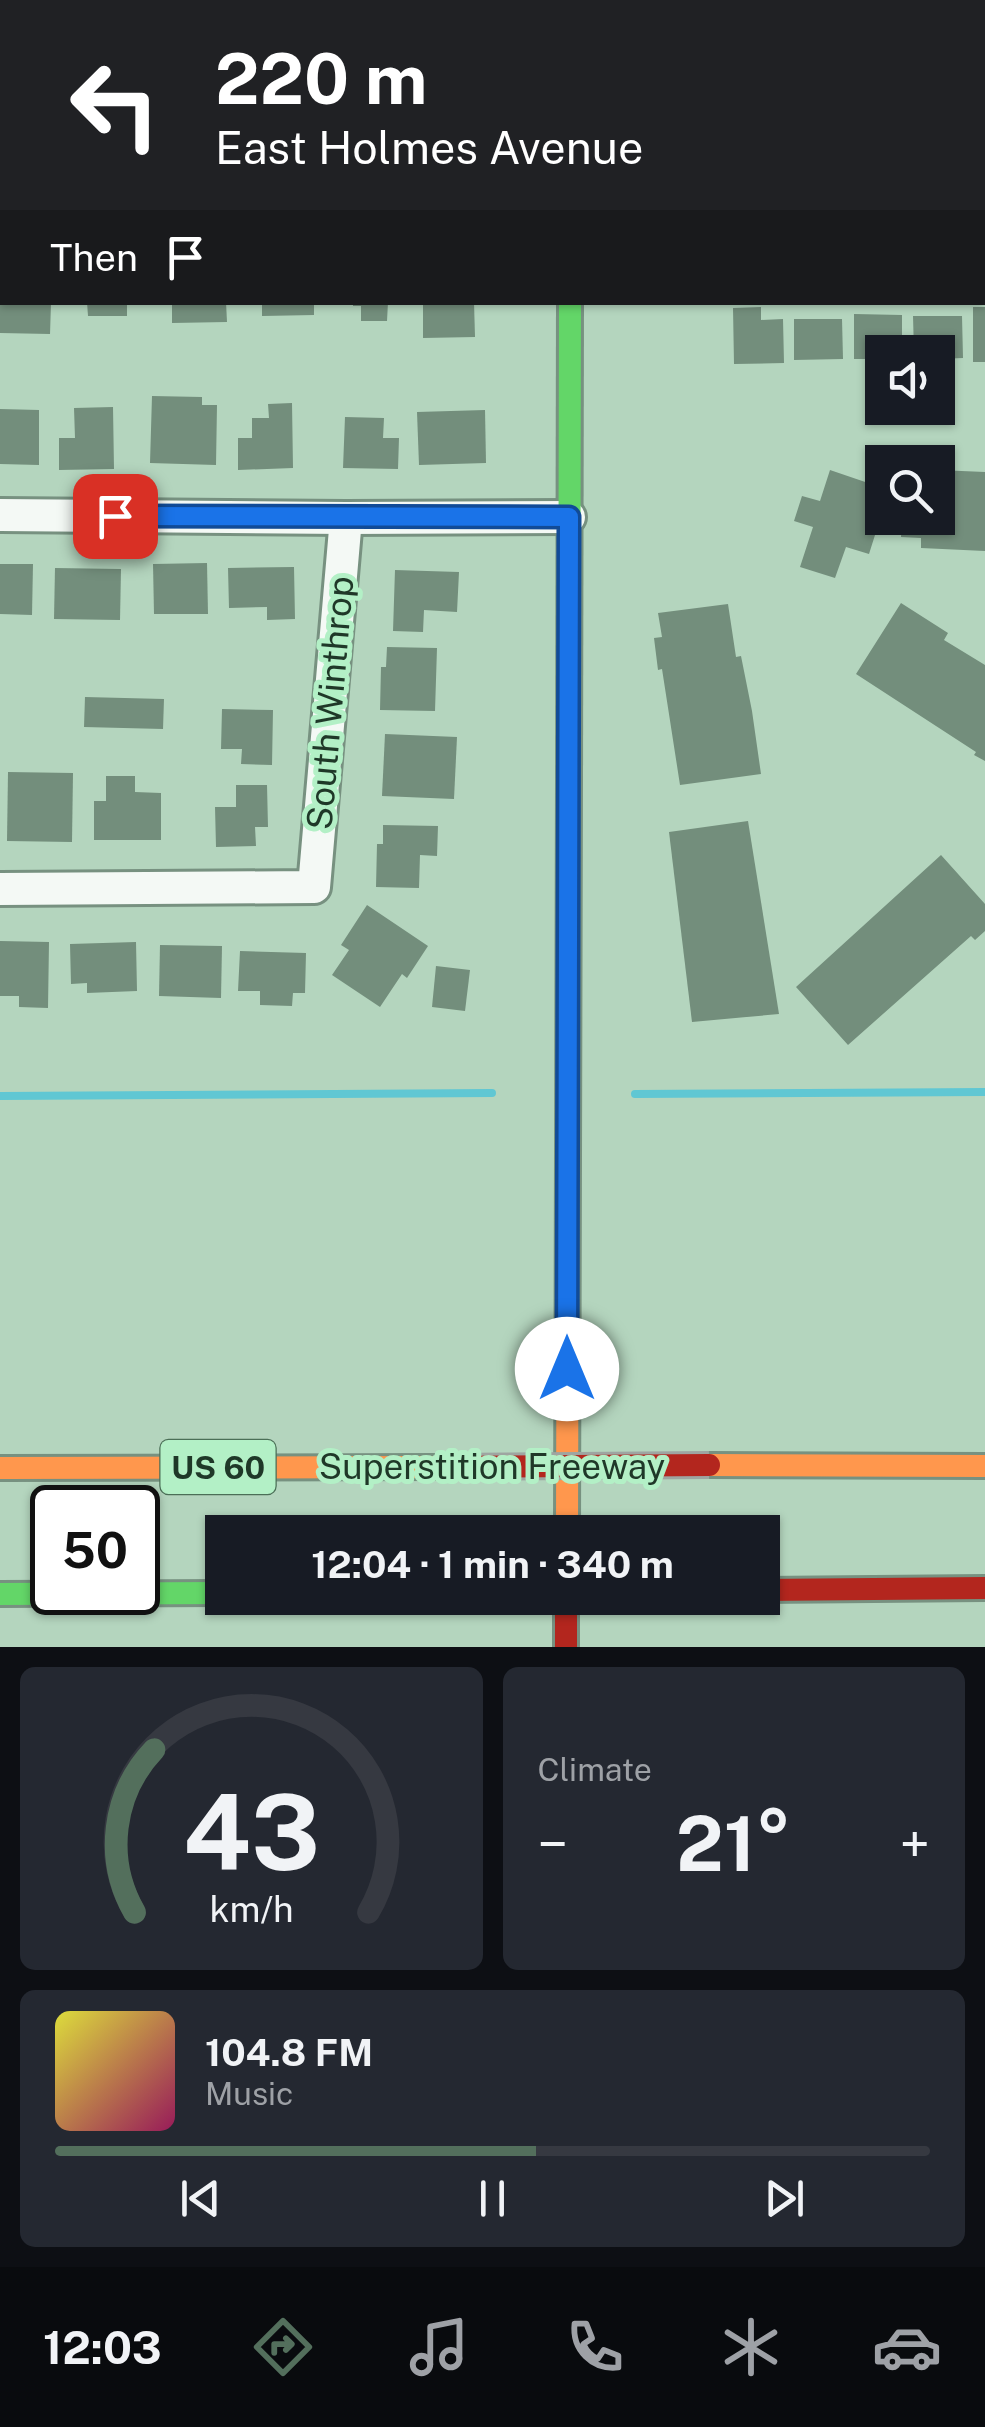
<!DOCTYPE html>
<meta charset="utf-8">
<style>
body{margin:0;font-family:"Public Sans",sans-serif;background:#242831;color:#f1f3f6;height:100vh;display:flex;flex-direction:column;font-size:38px;white-space:nowrap}
*{box-sizing:border-box;margin:0}
p{font-size:32px;color:#9ea1a6}
.icon{flex:none;width:55px;height:55px;fill:none;stroke:currentColor;stroke-width:2;stroke-linecap:round;stroke-linejoin:round}
.map{position:relative;height:1647px;overflow:hidden}
.panel{display:flex;flex-direction:column;gap:20px;padding:20px;background:#0d0f14;flex:1}
.panel>*{flex:none}
.hud{position:absolute;left:0px;top:0px;width:985px;height:305px;box-shadow:0 2px 8px #0004;background:#202124;color:#fff;overflow:hidden}
.buttons{position:absolute;left:865px;top:335px;display:grid;gap:20px}
.buttons a{display:grid;place-items:center;width:90px;height:90px;border-radius:0px;background:#171b24;box-shadow:0 2px 8px #0004;font-size:50px}
.speed{position:absolute;left:30px;top:1485px;display:flex;gap:20px;font-size:50px;font-weight:700;text-align:center}
.speed>*{display:grid;place-content:center;width:130px;height:130px;border-radius:50%;background:#171b24;box-shadow:0 2px 8px #0004;line-height:1}
.speed .limit{border:5px solid #111;border-radius:15px;background:#fff;color:#111}
.pin{position:absolute;display:grid;place-items:center;width:85px;height:85px;color:#fff;margin:-42px;border-radius:20px;box-shadow:0 5px 15px #0006}
.me{position:absolute;width:110px;margin:-55px;rotate:0deg;stroke-linejoin:round;filter:drop-shadow(0 0 8px #0008)}
.turn{display:flex;align-items:center;gap:35px;height:210px;padding:0 50px;font-size:45px}
.turn .icon{width:130px;height:130px;stroke-width:2.5}
.turn b{display:block;font-size:70px;line-height:85px}
.then{display:flex;align-items:center;height:95px;padding:0 50px;background:#0003;gap:20px;font-size:38px}
.big{font-size:75px;font-weight:700;line-height:1.1}
.panel .card{flex:1;display:flex;flex-direction:column;justify-content:center;gap:15px;min-width:0;padding:0 35px;border-radius:15px;background:#242831}
.panel .dial{align-items:center;gap:0}
.dial svg{height:260px;overflow:visible;fill:none;stroke:#363941;stroke-width:7;stroke-linecap:round;text-anchor:middle}
.dial text{fill:#f1f3f6;stroke:none}
.song{display:flex;align-items:center;gap:30px}
.cover{width:120px;height:120px;border-radius:15px;background:linear-gradient(135deg,hsl(60 70% 55%),hsl(330 70% 35%))}
.played{height:10px;border-radius:5px;background:linear-gradient(90deg,#536f5c 55%,#363941 55%)}
.keys{display:flex;justify-content:space-around;direction:ltr}
.heat{display:flex;justify-content:space-between;align-items:center;font-size:55px;direction:ltr}
.panel .tiles{flex:1;display:grid;gap:20px;grid-template-columns:1fr 1fr}
.card:last-child{grid-column:span 2}
.trip{position:absolute;left:205px;top:1515px;width:575px;height:100px;border-radius:0px;background:#171b24;box-shadow:0 2px 8px #0004;font-weight:700;line-height:100px;text-align:center}
.dock{display:flex;height:160px;justify-content:space-around;align-items:center;background:#090b0e;color:#9ea1a6}
.dock .icon{width:70px;height:70px}
.dock .current{color:#536f5c}
.dock b{font-size:45px;color:#f1f3f6}
.map>svg:first-child{display:block}
.lines{fill:none;stroke-linecap:round;stroke-linejoin:round}
.stream{stroke:#60c7d3;stroke-width:8}
.building{fill:#738e7c}
.street-casing{stroke:#779180;stroke-width:38}
.fast-casing{stroke:#779180;stroke-width:28}
.slow-casing{stroke:#779180;stroke-width:28}
.jam-casing{stroke:#779180;stroke-width:28}
.street{stroke:#f4f9f5;stroke-width:32}
.fast{stroke:#63d668;stroke-width:22}
.slow{stroke:#ff974d;stroke-width:22}
.jam{stroke:#b3261e;stroke-width:22}
.jam-bridge-casing{stroke:#9ea5a1;stroke-width:28;stroke-linecap:butt}
.jam-bridge{stroke:#b3261e;stroke-width:22}
.route-casing{stroke:#114b97;stroke-width:25}
.route{stroke:#1a73e8;stroke-width:18}
.labels{text-anchor:middle;dominant-baseline:central;stroke-width:10;stroke-linejoin:round;paint-order:stroke}
.shield{fill:#b3f0c6;stroke:#4b6f57;stroke-width:2.5}
.shield-label{font-size:32px;font-weight:bold;fill:#1f3828}
.street-label{font-size:35px;fill:#1f3828;stroke:#b3f0c6}
</style>
<div class="map">
<svg width="985" height="1647" viewBox="0 0 985 1647">
<rect width="100%" height="100%" fill="#b4d5be"/>
<g class="lines">
<g class="stream">
<polyline points="635,1094 985,1092"/>
<polyline points="0,1096 492,1093"/>
</g>
</g>
<g class="building">
<polygon points="0,302 51,302 50,334 0,333"/>
<polygon points="87,302 127,302 127,316 88,316"/>
<polygon points="172,302 226,302 227,322 172,323"/>
<polygon points="262,302 314,302 314,315 262,316"/>
<polygon points="353,302 388,302 387,321 361,321 361,306 353,306"/>
<polygon points="423,302 474,302 475,337 423,338"/>
<polygon points="761,307 761,320 783,319 784,363 734,364 733,308"/>
<rect x="973" y="307" width="12" height="55"/>
<polygon points="854,314 902,315 902,352 882,352 882,359 854,359"/>
<polygon points="913,316 962,316 963,358 938,359 938,352 914,352"/>
<polygon points="794,319 842,319 843,359 794,360"/>
<polygon points="152,396 202,397 202,405 217,405 216,465 150,463"/>
<polygon points="292,403 293,468 238,470 238,438 252,438 252,418 269,418 268,404"/>
<polygon points="113,407 114,469 59,470 59,438 75,438 74,408"/>
<polygon points="0,409 39,410 39,465 0,464"/>
<polygon points="485,410 486,463 419,465 417,412"/>
<polygon points="345,417 384,418 383,438 399,438 398,469 343,468"/>
<polygon points="830,470 874,485 865,511 881,516 869,554 846,547 835,578 800,567 813,527 794,521 802,496 820,501"/>
<polygon points="938,470 985,472 985,551 921,548 921,538 901,537 902,518 938,518"/>
<polygon points="207,563 208,614 154,614 153,564"/>
<polygon points="0,564 33,564 32,615 0,614"/>
<polygon points="294,567 295,619 267,620 267,607 229,608 228,568"/>
<polygon points="55,568 121,569 120,620 54,619"/>
<polygon points="395,570 459,572 457,612 424,610 423,632 393,631"/>
<polygon points="901,603 948,633 944,640 985,665 985,761 974,755 976,752 856,674"/>
<polygon points="728,604 736,657 741,656 752,711 761,774 680,785 662,669 658,670 654,638 662,637 658,613"/>
<polygon points="387,647 437,648 435,711 380,710 381,667 386,667"/>
<polygon points="85,697 164,699 163,729 84,727"/>
<polygon points="222,709 273,710 272,765 241,764 242,749 221,749"/>
<polygon points="385,734 457,737 454,799 382,796"/>
<polygon points="8,772 73,773 72,842 7,841"/>
<polygon points="106,776 135,776 135,792 161,793 161,840 94,840 94,801 106,801"/>
<polygon points="236,785 267,785 268,827 255,827 256,846 216,847 215,807 236,807"/>
<polygon points="748,821 779,1014 692,1022 669,832"/>
<polygon points="383,825 438,826 437,856 420,855 419,888 376,887 377,844 383,844"/>
<polygon points="941,855 985,904 985,931 975,940 971,936 848,1045 796,987"/>
<polygon points="367,905 428,946 407,978 402,974 380,1007 332,975 349,950 341,945"/>
<polygon points="0,941 49,942 48,1008 19,1007 19,996 0,996"/>
<polygon points="136,942 137,991 87,993 87,983 71,984 70,944"/>
<polygon points="160,945 222,946 221,998 159,996"/>
<polygon points="240,951 306,953 305,993 293,993 292,1006 260,1005 260,991 238,991"/>
<polygon points="436,966 470,970 465,1011 432,1007"/>
</g>
<g class="lines">
<g class="street-casing">
<g id="street">
<polyline points="982,43 985,43"/>
<polyline points="0,215 2,215"/>
<polyline points="982,279 985,279"/>
<polyline points="0,515 346,518 569,517"/>
<polyline points="0,889 314,887 346,518"/>
</g>
</g>
<g class="fast-casing">
<g id="fast">
<polyline points="570,0 570,2"/>
<polyline points="569,781 570,302"/>
<polyline points="0,1594 222,1593"/>
</g>
</g>
<g class="slow-casing">
<g id="slow">
<polyline points="709,1465 985,1466"/>
<polyline points="0,1468 437,1467"/>
<polyline points="567,1532 569,781"/>
</g>
</g>
<g class="jam-casing">
<g id="jam">
<polyline points="762,1590 985,1588"/>
<polyline points="566,1598 566,1647"/>
</g>
</g>
<use href="#street" class="street"/>
<use href="#fast" class="fast"/>
<use href="#slow" class="slow"/>
<use href="#jam" class="jam"/>
<g class="jam-bridge-casing">
<polyline id="jam-bridge" points="437,1467 709,1465"/>
</g>
<use href="#jam-bridge" class="jam-bridge"/>
</g>
<g class="lines">
<g class="route-casing">
<polyline id="route" points="115,516 569,517 567,1369"/>
</g>
<use href="#route" class="route"/>
</g>
<g class="labels">
<rect class="shield" x="160.5" y="1440" width="115" height="54" rx="8"/>
<g class="shield-label">
<text x="218" y="1467">US 60</text>
</g>
<g class="street-label">
<text transform="translate(330 703) rotate(-85)">South Winthrop</text>
<text x="492" y="1466">Superstition Freeway</text>
</g>
</g>
</svg>
<div class="buttons">
<a><svg class="icon" aria-label="sound" viewBox="0 0 24 24"><path d="M4 9h4l5-4v14l-5-4H4zM17 9q2 3 0 6"/></svg></a>
<a><svg class="icon" aria-label="search" viewBox="0 0 24 24"><circle cx="10" cy="10" r="6"/><path d="M15 15l6 6"/></svg></a>
</div>
<div class="speed"><div class="limit">50</div></div>
<div class="pin" style="left:115px;top:516px;background:#d93025"><svg class="icon" aria-label="arrive" viewBox="0 0 24 24"><path d="M6 21V4h12l-3 4 3 4H6"/></svg></div>
<svg class="me" style="left:567px;top:1369px" viewBox="-20 -20 40 40"><circle r="19" fill="#fff"/><path d="M0-13L10 11 0 6-10 11z" fill="#1a73e8"/></svg>
<div class="trip">12:04 · 1 min · 340 m</div>
<div class="hud">
<div class="turn"><svg class="icon" aria-label="left" viewBox="0 0 24 24"><path d="M17 20v-9H6M10 6l-5 5 5 5"/></svg><div><b>220 m</b>East Holmes Avenue</div></div>
<div class="then">Then<svg class="icon" aria-label="arrive" viewBox="0 0 24 24"><path d="M6 21V4h12l-3 4 3 4H6"/></svg></div>
</div>
</div>
<section class="panel">
<div class="tiles">
<div class="card dial"><svg viewBox="0 0 100 80">
<path d="M14 69A42 42 0 1 1 86 69"/>
<path d="M14 69A42 42 0 0 1 20 19" stroke="#536f5c"/>
<text x="50" y="56" font-size="32" font-weight="700">43</text>
<text x="50" y="72" font-size="11">km/h</text>
</svg></div>
<div class="card"><p>Climate</p>
<div class="heat"><a>−</a><b class="big">21°</b><a>+</a></div>
</div>
<div class="card">
<div class="song"><i class="cover"></i><div><b>104.8 FM</b><p>Music</p></div></div>
<div class="played"></div>
<div class="keys"><svg class="icon" aria-label="previous" viewBox="0 0 24 24"><path d="M18 5L8 12l10 7zM5 5v14"/></svg><svg class="icon" aria-label="pause" viewBox="0 0 24 24"><path d="M8 5v14M16 5v14"/></svg><svg class="icon" aria-label="next" viewBox="0 0 24 24"><path d="M6 5l10 7-10 7zM19 5v14"/></svg></div>
</div>
</div>
</section>
<nav class="dock">
<b>12:03</b>
<svg class="icon current" aria-label="directions" viewBox="0 0 24 24"><path d="M12 3l9 9-9 9-9-9zM9 14v-3h6M13 9l2 2-2 2"/></svg>
<svg class="icon" aria-label="music" viewBox="0 0 24 24"><path d="M9 18V5l10-2v13"/><circle cx="6" cy="18" r="3"/><circle cx="16" cy="16" r="3"/></svg>
<svg class="icon" aria-label="phone" viewBox="0 0 24 24"><path d="M5 4h4l2 5-3 2q2 4 5 5l2-3 5 2v4C11 20 4 13 5 4z"/></svg>
<svg class="icon" aria-label="climate" viewBox="0 0 24 24"><path d="M12 3v18M4 7l16 10M4 17L20 7"/></svg>
<svg class="icon" aria-label="car" viewBox="0 0 24 24"><path d="M5 17H2v-5l4-1 3-4h7l3 4 3 1v5h-3M9 17h6M6 11h13"/><circle cx="7" cy="17" r="2"/><circle cx="17" cy="17" r="2"/></svg>
</nav>
